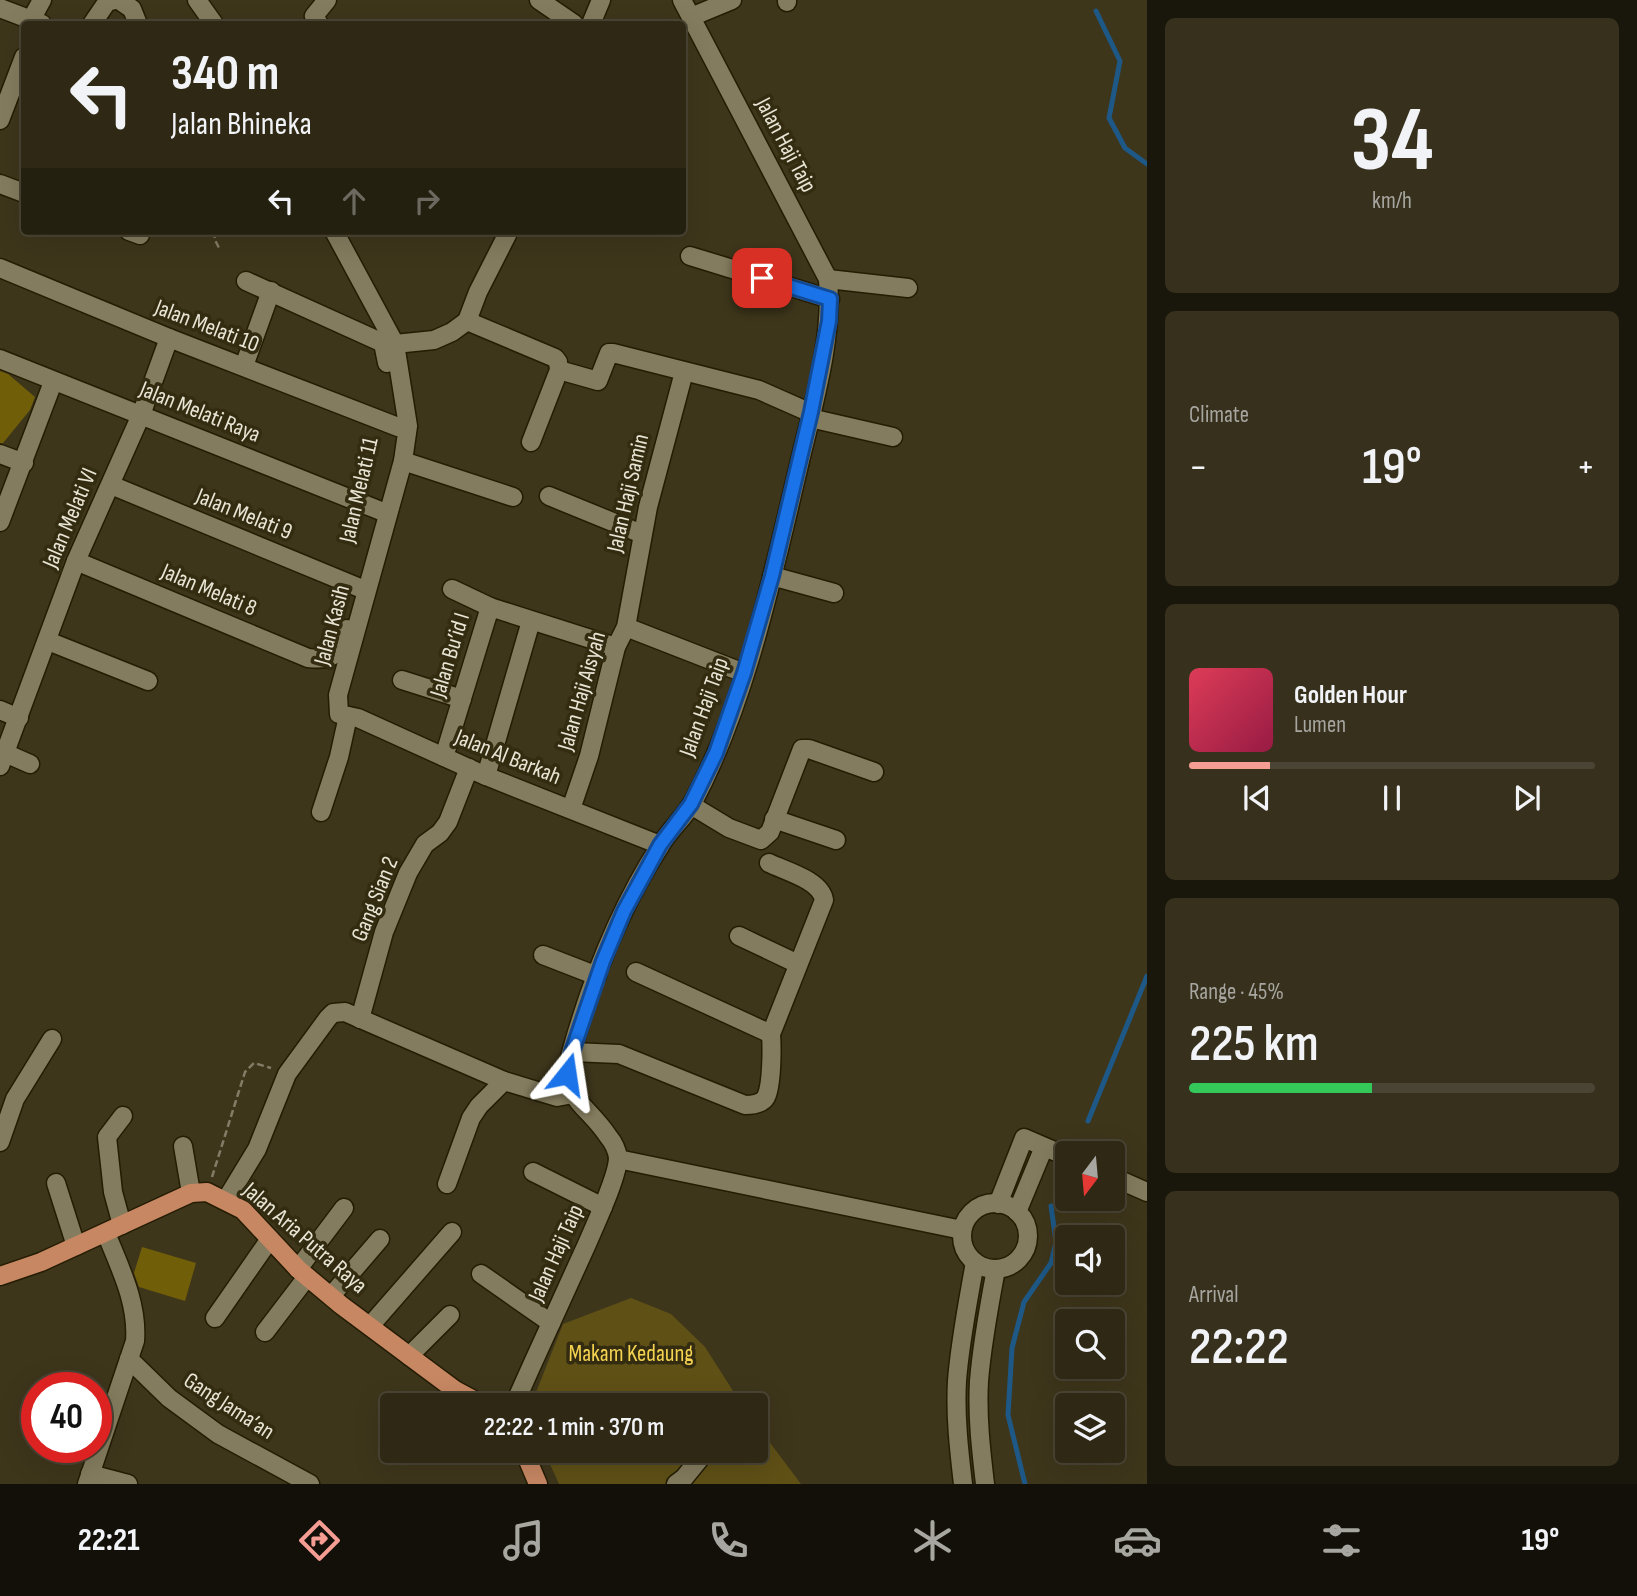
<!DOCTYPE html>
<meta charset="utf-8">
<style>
body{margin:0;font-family:"Sofia Sans Condensed",sans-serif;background:#36301d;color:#f1f3f6;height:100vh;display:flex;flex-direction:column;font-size:26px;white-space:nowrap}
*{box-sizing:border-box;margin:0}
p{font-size:23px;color:#a7a6a0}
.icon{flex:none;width:38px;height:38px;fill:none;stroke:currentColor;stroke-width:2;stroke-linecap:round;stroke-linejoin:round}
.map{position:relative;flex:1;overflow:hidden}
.side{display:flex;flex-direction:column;gap:18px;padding:18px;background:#19160b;width:490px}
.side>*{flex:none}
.guide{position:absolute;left:21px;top:21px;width:665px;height:214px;border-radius:7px;box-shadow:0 7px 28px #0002,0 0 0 2px #494434;background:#2e2814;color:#f1f3f6;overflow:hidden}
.needle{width:46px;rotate:196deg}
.fabs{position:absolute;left:1055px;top:1141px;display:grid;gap:14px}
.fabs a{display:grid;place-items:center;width:70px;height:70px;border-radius:7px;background:#2e2814;box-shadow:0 7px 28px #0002,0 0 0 2px #494434;font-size:35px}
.speed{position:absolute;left:21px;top:1372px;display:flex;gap:14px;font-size:35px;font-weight:700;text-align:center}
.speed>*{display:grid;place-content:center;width:91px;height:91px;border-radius:50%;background:#2e2814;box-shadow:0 7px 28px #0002,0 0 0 2px #494434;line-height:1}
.speed .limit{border:10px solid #d22;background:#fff;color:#111}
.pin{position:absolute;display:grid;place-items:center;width:60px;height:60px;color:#fff;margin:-30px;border-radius:14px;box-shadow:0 4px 10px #0006}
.me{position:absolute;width:77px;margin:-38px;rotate:15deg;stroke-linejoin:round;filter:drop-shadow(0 0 5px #0008)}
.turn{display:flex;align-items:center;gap:24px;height:147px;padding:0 35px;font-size:32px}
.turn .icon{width:91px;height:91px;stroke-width:2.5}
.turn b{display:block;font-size:49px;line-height:60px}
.lanes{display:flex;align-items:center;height:66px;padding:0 35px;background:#0003;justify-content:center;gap:35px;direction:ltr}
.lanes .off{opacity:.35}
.big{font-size:52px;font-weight:600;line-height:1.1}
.side .widget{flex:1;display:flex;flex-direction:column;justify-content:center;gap:10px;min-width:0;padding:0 24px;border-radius:10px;background:#36301d}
.side .dial{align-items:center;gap:0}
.dial b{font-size:91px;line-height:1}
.song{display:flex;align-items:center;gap:21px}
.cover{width:84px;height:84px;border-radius:10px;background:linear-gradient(135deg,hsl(350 70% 55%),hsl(340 70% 35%))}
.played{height:7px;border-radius:4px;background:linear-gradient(90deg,#f59c93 20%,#494434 20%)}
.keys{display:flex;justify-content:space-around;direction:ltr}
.heat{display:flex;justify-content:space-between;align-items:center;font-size:38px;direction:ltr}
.charge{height:10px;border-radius:5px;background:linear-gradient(90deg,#34c759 45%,#494434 0)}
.trip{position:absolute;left:380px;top:1393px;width:388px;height:70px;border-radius:7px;background:#2e2814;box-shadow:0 7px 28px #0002,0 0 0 2px #494434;font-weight:600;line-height:70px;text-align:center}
.dock{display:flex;height:112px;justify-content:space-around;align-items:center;background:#121008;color:#a7a6a0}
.dock .icon{width:49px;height:49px}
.dock .current{color:#f59c93}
.dock b{font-size:32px;color:#f1f3f6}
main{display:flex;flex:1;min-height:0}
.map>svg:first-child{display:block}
.green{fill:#5f5016}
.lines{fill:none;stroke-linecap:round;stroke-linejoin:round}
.stream{stroke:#1e5886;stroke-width:5}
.building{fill:#715e09}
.minor-casing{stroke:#241d03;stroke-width:21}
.major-casing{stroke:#241d03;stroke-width:21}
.path{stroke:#837c66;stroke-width:2.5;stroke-dasharray:7 3.5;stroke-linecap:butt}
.minor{stroke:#847c5e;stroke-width:18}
.major{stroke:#c78763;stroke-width:18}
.route-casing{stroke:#114b97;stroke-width:18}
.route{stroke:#1a73e8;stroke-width:12}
.labels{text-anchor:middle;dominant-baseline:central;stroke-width:7;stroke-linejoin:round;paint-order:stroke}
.street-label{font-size:23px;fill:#e9e5d5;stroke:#332c11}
.park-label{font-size:23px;fill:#f6d451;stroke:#332c11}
</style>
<main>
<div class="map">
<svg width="1147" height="1484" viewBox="0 0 1147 1484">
<rect width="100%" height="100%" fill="#3e361b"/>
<g class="green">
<polygon points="631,1298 671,1314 705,1347 742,1405 531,1405 563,1324"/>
<polygon points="756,1424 801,1484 559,1484 544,1451 756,1451"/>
</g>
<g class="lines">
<g class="stream">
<polyline points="1096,11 1120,61 1109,118 1125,148 1147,164"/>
<polyline points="1088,1121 1147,976"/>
<polyline points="1025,1484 1008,1415 1012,1348 1024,1302 1051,1263 1056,1242 1051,1206"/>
</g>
</g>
<g class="building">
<polygon points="0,371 8,374 35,397 30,410 3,443 0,443"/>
<polygon points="142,1247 196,1263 185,1301 139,1287 134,1273"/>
</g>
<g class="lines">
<g class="minor-casing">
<g id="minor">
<polyline points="119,0 132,9 138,24"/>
<polyline points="197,0 214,24"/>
<polyline points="539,0 574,24"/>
<polyline points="787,0 787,2"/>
<polyline points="0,8 42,24"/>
<polyline points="691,17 732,0"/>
<polyline points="31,20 42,0"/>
<polyline points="92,24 107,2 114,0"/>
<polyline points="319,24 314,16 327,0"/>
<polyline points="591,24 601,0"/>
<polyline points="0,120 24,57"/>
<polyline points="0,184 24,193"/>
<polyline points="129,231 140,235"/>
<polyline points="334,231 395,344 408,426 403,461 338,695 339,714 358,718 486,776 660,845"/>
<polyline points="690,256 830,299"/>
<polyline points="0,268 169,338 398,427"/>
<polyline points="828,279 908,288"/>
<polyline points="246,281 383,343 387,363"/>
<polyline points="467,321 478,292 509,231"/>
<polyline points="395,344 434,340 452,332 467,321 555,358 558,362 559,370 531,442"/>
<polyline points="0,359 381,511"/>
<polyline points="244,366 271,291"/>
<polyline points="559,370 598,381 609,353 613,353 759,390 811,413"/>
<polyline points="810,418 893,437"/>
<polyline points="0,454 24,463"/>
<polyline points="403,461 513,497"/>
<polyline points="111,485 360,588"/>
<polyline points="549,496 642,534"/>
<polyline points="0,522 53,382"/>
<path d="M76 561 308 658C335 661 339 654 347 629"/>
<polyline points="772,576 834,593"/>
<polyline points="490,607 616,647"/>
<polyline points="626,627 744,673"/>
<polyline points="48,641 148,681"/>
<polyline points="402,680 462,699"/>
<polyline points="0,710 19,718"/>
<polyline points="5,753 30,764"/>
<polyline points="444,757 490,607 452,589"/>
<polyline points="0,766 76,561 141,415 169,338"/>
<polyline points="486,776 531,621"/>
<polyline points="691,805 729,828 761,840 770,832 802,749 809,749 874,772"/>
<polyline points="571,809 589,756 616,647 626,627 648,507 684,372"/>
<polyline points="321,812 339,757 348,716"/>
<polyline points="774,819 836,840"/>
<polyline points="739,936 798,964"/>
<polyline points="543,955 597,976"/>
<polyline points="636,972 771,1034"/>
<polyline points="360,1019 384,932 408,873 425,844 440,833 448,822 469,768"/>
<path d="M572 1052 619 1054 745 1105C752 1105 762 1104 766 1097 772 1085 772 1048 771 1034L824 900C821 880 785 871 769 863"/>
<polyline points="0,1142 15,1099 52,1039"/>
<polyline points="183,1146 191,1193"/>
<polyline points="618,1159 962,1230"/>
<polyline points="533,1172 603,1207"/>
<polyline points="1113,1177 1147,1192"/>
<polyline points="56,1183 76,1246"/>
<polyline points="447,1184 471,1118 479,1106 504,1081"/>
<polyline points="226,1200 257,1149 287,1074 328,1018 333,1013 345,1012 504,1081 557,1097 573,1094"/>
<circle cx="995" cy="1236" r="33"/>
<polyline points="998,1204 1024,1138 1068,1157"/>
<polyline points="1017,1212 1044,1147"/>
<polyline points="122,1225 113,1192 107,1137 123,1116"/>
<polyline points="298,1269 344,1208"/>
<polyline points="481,1274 551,1323"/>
<polyline points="331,1296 380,1239"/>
<polyline points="215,1318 270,1239"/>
<polyline points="370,1326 452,1232"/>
<polyline points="265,1332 307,1277"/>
<polyline points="409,1356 450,1315"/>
<polyline points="129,1359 169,1398 218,1434 310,1484"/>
<polyline points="445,1405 455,1390"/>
<path d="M514 1405C538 1351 563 1297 587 1244 595 1225 618 1176 618 1158 617 1149 613 1142 608 1136 586 1103 559 1098 571 1053 591 981 620 908 660 846 669 830 684 818 693 802 746 703 773 574 799 465 813 405 833 341 828 279L682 0"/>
<polyline points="413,1452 414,1451"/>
<polyline points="90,1474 128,1484"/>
<path d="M87 1484 135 1341C138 1303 120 1268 106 1233"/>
<polyline points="676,1484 684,1478 706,1451"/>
<path d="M963 1484C959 1450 955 1415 957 1381 960 1341 968 1302 975 1262"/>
<path d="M985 1484C981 1450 977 1416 979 1381 982 1343 989 1306 996 1269"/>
</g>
</g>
<g class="major-casing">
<g id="major">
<polyline points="0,1276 41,1262 191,1193 207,1192 243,1210 298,1269 341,1305 455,1390 483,1405"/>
<polyline points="524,1451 538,1484"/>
</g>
</g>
<g class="path">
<polyline points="214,231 215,240 220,250"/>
<polyline points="212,1177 245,1072 254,1063 271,1068"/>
</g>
<use href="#minor" class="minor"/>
<use href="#major" class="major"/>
</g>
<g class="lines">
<g class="route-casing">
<polyline id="route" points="567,1074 572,1052 603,961 624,911 660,845 691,804 716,753 744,673 772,576 811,412 829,321 830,299 762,278"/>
</g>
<use href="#route" class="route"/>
</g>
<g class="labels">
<g class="street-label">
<text transform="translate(786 145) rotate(62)">Jalan Haji Taip</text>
<text transform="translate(207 326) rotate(21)">Jalan Melati 10</text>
<text transform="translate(200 412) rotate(22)">Jalan Melati Raya</text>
<text transform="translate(359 490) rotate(-77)">Jalan Melati 11</text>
<text transform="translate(628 493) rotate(-77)">Jalan Haji Samin</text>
<text transform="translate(244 514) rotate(22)">Jalan Melati 9</text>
<text transform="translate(70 518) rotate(-67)">Jalan Melati VI</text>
<text transform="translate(209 590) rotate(23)">Jalan Melati 8</text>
<text transform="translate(332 625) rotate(-75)">Jalan Kasih</text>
<text transform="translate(450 655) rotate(-73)">Jalan Bu’id I</text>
<text transform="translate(582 691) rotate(-74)">Jalan Haji Aisyah</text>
<text transform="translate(704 707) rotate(-70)">Jalan Haji Taip</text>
<text transform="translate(508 757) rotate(22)">Jalan Al Barkah</text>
<text transform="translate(375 899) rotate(-68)">Gang Sian 2</text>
<text transform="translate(305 1238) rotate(41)">Jalan Aria Putra Raya</text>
<text transform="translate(556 1253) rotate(-66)">Jalan Haji Taip</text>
<text transform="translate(229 1406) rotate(33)">Gang Jama’an</text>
</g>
<g class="park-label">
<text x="631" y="1354">Makam Kedaung</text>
</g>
</g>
</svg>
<div class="fabs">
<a><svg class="needle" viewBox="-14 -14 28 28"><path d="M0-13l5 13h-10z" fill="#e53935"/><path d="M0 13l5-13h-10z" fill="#a7a6a0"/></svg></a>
<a><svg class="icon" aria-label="sound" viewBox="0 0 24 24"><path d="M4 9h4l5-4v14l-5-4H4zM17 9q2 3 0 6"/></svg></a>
<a><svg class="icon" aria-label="search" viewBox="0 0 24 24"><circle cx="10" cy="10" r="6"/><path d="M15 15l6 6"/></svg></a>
<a><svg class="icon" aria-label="layers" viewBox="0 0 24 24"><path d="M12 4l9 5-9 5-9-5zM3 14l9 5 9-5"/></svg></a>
</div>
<div class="speed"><div class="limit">40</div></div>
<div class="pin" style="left:762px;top:278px;background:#d93025"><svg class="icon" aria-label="arrive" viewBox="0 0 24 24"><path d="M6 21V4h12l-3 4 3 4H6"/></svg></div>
<svg class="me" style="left:567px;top:1074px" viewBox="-20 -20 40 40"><path d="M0-17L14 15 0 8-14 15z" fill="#1a73e8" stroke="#fff" stroke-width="4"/></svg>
<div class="trip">22:22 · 1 min · 370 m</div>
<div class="guide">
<div class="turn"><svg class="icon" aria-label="left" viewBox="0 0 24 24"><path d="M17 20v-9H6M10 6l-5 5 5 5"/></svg><div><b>340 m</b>Jalan Bhineka</div></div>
<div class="lanes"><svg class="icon" aria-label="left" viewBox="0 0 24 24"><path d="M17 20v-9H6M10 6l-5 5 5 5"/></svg><svg class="icon off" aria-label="ahead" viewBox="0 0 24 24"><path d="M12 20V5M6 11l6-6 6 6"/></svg><svg class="icon off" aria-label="right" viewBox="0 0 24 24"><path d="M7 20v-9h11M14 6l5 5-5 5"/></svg></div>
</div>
</div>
<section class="side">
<div class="widget dial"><b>34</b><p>km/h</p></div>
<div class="widget"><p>Climate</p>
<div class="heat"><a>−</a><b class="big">19°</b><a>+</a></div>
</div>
<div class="widget">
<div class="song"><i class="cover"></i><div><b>Golden Hour</b><p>Lumen</p></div></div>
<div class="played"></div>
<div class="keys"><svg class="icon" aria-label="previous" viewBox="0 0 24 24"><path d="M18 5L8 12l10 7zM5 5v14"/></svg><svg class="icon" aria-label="pause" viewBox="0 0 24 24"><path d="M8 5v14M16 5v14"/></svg><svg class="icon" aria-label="next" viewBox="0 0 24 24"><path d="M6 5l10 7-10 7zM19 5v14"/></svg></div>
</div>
<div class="widget"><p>Range · 45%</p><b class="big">225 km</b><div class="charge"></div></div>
<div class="widget"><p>Arrival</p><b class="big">22:22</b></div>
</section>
</main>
<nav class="dock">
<b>22:21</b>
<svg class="icon current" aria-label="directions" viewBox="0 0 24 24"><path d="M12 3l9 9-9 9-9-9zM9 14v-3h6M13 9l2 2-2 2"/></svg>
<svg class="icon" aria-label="music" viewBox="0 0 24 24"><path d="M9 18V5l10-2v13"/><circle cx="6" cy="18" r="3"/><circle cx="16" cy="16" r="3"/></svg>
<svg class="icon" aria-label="phone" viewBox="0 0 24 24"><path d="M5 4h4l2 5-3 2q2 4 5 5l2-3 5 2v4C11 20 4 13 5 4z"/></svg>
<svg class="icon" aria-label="climate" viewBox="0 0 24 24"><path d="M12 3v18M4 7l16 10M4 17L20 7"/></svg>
<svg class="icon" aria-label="car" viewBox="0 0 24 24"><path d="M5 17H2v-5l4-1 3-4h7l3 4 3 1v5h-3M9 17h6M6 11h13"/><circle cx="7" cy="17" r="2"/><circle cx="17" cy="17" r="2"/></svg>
<svg class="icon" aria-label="filters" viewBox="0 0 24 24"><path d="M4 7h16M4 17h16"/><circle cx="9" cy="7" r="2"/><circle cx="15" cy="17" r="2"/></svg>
<b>19°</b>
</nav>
